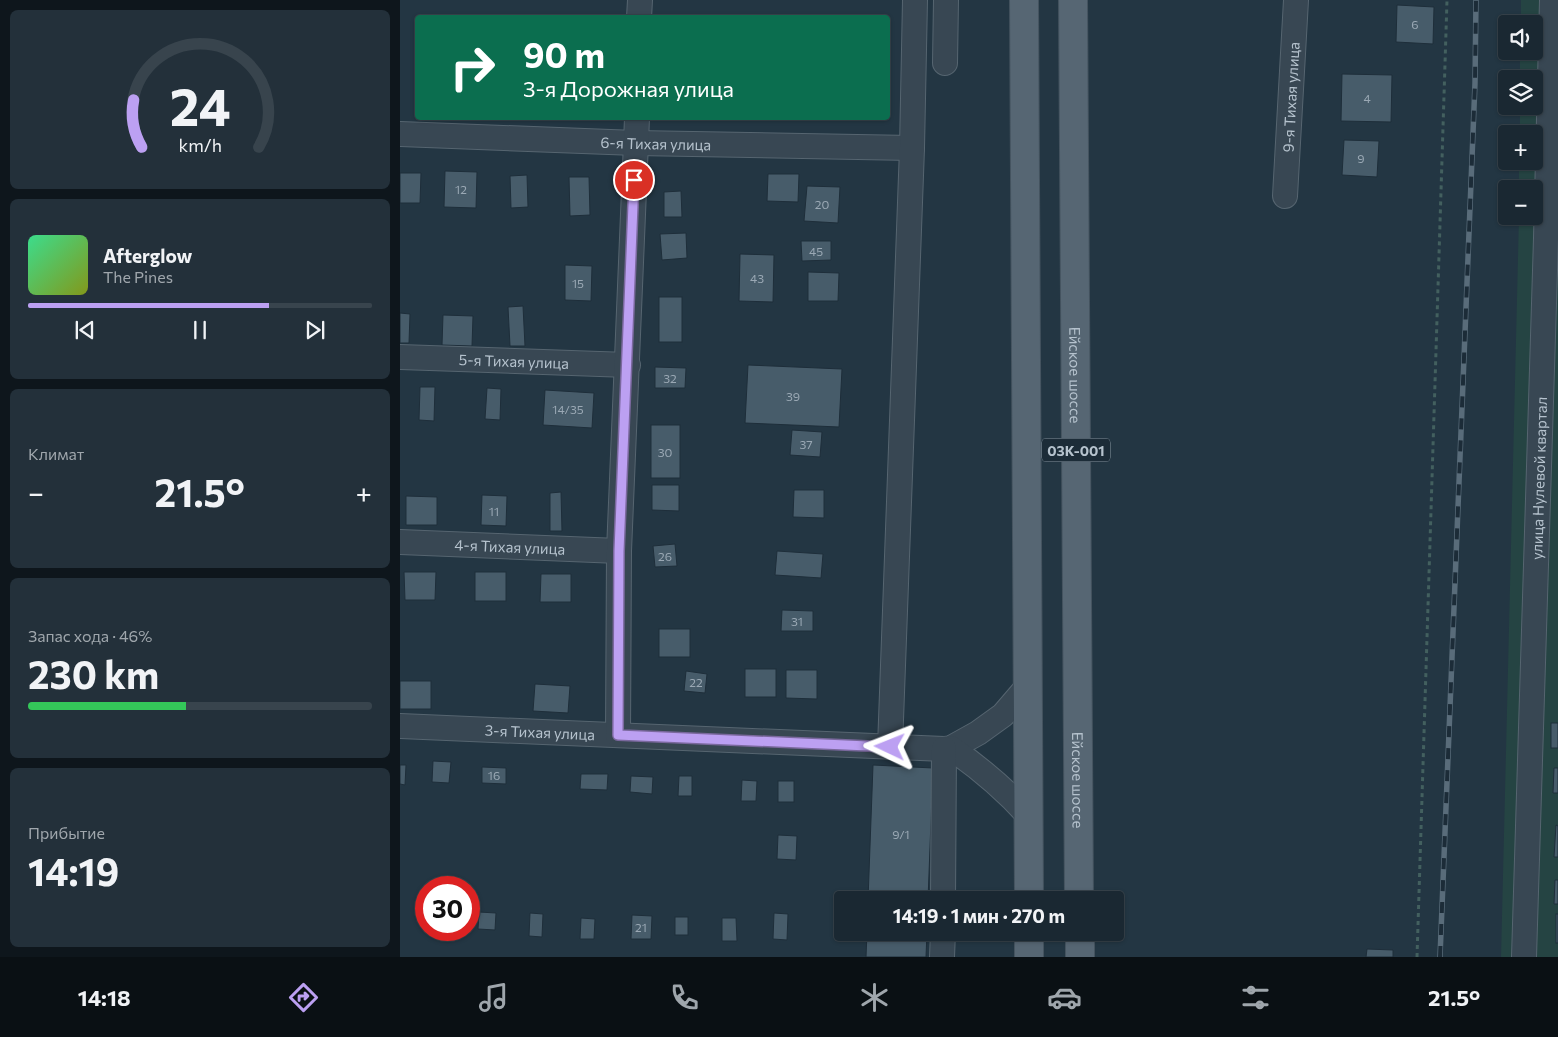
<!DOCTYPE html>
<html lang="ru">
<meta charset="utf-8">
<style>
body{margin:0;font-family:Commissioner,sans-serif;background:#23303a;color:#f1f3f6;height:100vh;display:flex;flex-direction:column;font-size:19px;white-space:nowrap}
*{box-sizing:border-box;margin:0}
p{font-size:16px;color:#9fa6ac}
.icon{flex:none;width:28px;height:28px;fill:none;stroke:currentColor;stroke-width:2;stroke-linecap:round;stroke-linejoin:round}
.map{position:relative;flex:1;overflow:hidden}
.details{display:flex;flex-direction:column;gap:10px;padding:10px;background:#0e161c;width:400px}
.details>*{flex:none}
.guide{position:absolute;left:15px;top:15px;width:475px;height:105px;border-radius:5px;box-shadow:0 1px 4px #0004,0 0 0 1px #38444d;background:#0b6e4f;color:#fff;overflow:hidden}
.fabs{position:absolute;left:1098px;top:15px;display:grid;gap:10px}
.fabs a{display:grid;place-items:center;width:45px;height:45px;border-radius:5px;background:#1a2832;box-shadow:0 1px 4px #0004,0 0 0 1px #38444d;font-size:25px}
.speed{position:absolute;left:15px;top:876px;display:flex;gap:10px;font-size:25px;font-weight:700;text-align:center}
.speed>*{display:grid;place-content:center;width:65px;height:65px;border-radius:50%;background:#1a2832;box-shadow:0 1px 4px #0004,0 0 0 1px #38444d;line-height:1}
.speed .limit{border:8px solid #d22;background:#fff;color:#111}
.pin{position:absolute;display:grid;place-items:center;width:42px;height:42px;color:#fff;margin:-21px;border:2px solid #fff;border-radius:50%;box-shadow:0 1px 5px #0007}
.me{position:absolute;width:55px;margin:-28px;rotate:272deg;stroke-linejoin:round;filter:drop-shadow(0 0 4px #0008)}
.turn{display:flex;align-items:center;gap:18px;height:105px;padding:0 25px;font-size:22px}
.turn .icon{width:65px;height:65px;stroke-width:2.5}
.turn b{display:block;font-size:35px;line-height:42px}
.big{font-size:38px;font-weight:700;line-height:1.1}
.details .tile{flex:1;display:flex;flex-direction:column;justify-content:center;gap:8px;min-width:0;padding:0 18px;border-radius:8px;background:#23303a}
.details .dial{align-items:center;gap:0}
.dial svg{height:130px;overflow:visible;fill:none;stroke:#38444d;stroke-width:7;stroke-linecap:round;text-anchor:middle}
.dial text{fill:#f1f3f6;stroke:none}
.song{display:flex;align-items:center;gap:15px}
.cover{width:60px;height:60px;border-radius:8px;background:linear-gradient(135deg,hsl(150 70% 55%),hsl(70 70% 35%))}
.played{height:5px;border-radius:2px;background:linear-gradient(90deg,#bca0f2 70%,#38444d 70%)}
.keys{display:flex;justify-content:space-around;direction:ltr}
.heat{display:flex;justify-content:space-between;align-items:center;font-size:28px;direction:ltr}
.charge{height:8px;border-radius:4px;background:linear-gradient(90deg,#34c759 46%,#38444d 0)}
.trip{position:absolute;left:434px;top:891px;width:290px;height:50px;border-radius:5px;background:#1a2832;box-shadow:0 1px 4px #0004,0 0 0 1px #38444d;font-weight:700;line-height:50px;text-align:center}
.dock{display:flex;height:80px;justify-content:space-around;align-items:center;background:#0a1014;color:#9fa6ac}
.dock .icon{width:35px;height:35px}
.dock .on{color:#bca0f2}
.dock b{font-size:22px;color:#f1f3f6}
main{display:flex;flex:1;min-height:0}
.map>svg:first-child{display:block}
.green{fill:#254443}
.building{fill:#475c6a;stroke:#1e2e3a}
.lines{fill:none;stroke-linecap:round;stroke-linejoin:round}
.minor-casing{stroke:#566570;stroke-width:26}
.major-casing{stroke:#44535f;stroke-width:30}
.path{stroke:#43605f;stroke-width:3;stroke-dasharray:4 4;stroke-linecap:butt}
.minor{stroke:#384753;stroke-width:24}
.major{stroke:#566673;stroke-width:28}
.rail-casing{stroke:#596c7a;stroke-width:5.5}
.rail{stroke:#1c2c38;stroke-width:4;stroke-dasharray:11;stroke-linecap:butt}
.route-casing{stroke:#7a689d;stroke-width:12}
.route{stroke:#bca0f2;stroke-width:9}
.labels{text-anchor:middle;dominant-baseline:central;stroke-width:5;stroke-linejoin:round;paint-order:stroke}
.number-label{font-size:12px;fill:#9aa8b4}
.shield{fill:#1c2c38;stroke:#8795a0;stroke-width:1}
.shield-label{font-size:14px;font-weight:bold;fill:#b5c2cd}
.street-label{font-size:15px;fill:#b5c2cd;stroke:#1c2c38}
</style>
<main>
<section class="details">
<div class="tile dial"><svg viewBox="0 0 100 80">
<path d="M14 69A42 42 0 1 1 86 69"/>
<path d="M14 69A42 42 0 0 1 9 40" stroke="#bca0f2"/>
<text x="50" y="56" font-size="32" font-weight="700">24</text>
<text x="50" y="72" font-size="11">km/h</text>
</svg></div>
<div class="tile">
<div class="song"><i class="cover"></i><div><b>Afterglow</b><p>The Pines</p></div></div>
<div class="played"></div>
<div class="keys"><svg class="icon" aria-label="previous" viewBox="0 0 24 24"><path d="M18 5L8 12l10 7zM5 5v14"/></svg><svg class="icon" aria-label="pause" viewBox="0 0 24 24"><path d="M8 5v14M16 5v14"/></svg><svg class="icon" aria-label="next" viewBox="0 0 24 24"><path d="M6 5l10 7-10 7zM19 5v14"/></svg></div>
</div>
<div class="tile"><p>Климат</p>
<div class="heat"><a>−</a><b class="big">21.5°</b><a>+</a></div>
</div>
<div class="tile"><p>Запас хода · 46%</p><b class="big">230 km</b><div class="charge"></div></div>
<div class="tile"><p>Прибытие</p><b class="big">14:19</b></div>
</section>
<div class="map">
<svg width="1158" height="957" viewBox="0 0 1158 957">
<rect width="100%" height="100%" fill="#233643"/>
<polygon class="green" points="1121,0 1158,0 1158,957 1101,957 1119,216 1134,216 1134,189 1119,189 1119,161 1134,161 1134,134 1120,134 1120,106 1134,106 1134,79 1120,79 1120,51 1134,51 1134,24 1121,24"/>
<g class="building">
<polygon points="997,5 1034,7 1033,44 996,42"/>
<polygon points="942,74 992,75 991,122 941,121"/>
<polygon points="944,140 979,141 977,177 942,175"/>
<polygon points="45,171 77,172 76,208 44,207"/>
<polygon points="0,173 21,173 20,203 0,203"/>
<polygon points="368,174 399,174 398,202 367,201"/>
<polygon points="127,175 128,207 111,208 110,176"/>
<polygon points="169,177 189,177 190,215 170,216"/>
<polygon points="407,186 440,187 438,223 404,221"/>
<polygon points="281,191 282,217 264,217 264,192"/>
<polygon points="286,233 287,258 262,260 260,234"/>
<polygon points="401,241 431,241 431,260 402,261"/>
<polygon points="340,254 374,255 373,302 339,301"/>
<polygon points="165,265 192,266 191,301 165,300"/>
<polygon points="408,272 439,273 438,301 408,301"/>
<rect x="259" y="297" width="23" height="45"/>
<polygon points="123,306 125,346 110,346 108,307"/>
<polygon points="0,313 10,314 9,343 0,343"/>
<polygon points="43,315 73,316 72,346 42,345"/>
<polygon points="348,365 442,369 439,427 345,423"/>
<polygon points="255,367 286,368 285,388 255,388"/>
<polygon points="20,387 35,387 34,421 19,420"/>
<polygon points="87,388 101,389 100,420 85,419"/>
<polygon points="145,390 194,393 192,428 143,425"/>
<rect x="251" y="425" width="29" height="53"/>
<polygon points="392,430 422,432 420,457 390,455"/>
<polygon points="252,485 279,485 279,511 252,510"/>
<polygon points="394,490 424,490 424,518 393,517"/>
<polygon points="161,492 162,531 150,531 150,493"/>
<polygon points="82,495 107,496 106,526 81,525"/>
<polygon points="6,496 37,497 37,525 6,525"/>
<polygon points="275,544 277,566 255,567 253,546"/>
<polygon points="377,551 423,554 421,578 375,575"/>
<polygon points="4,572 36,572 35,600 5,600"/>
<rect x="75" y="572" width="31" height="29"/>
<polygon points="141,574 171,574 171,602 140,602"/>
<polygon points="382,610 413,611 413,631 381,631"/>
<rect x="259" y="629" width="31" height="28"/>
<rect x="345" y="669" width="31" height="28"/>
<polygon points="386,670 417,670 417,699 386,698"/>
<polygon points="286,671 307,674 305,693 284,691"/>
<rect x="0" y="681" width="31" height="28"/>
<polygon points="135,684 170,686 168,713 133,711"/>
<rect x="1151" y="723" width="7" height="25"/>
<polygon points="33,761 51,762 49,783 32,782"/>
<polygon points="0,765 6,765 5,785 0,784"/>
<polygon points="473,765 533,768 528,900 468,900"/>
<polygon points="82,767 106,768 106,784 82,783"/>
<polygon points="1154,768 1158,768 1158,793 1153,793"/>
<polygon points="181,774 208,774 207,790 180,789"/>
<polygon points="231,776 253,777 252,794 230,792"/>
<polygon points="279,776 292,776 292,796 278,796"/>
<polygon points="342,780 357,781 356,801 341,801"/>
<rect x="378" y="781" width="16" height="21"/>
<polygon points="1156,825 1158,826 1158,857 1154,857"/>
<polygon points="378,835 397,836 396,860 377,859"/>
<polygon points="1155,880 1158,880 1158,904 1154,904"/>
<polygon points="79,912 96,913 95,930 78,929"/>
<polygon points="130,913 143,914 142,937 129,936"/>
<polygon points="374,913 388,914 387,940 373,939"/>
<rect x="1156" y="914" width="2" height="29"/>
<polygon points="232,915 252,916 251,939 231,939"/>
<rect x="275" y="917" width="13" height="18"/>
<polygon points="181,918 195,919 194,939 180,939"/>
<polygon points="322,918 336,918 337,941 322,941"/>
<polygon points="467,932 527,932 526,957 466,957"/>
<polygon points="967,949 993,950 993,957 966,957"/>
</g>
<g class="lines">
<g class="minor-casing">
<g id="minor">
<polyline points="239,18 240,0"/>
<polyline points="545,63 546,0"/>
<path id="s1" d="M0 134 236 143 512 148"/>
<path id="s2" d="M885 196 896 0"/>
<path id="s3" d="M0 357 228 365"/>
<path id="s4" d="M0 542 219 551"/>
<path id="s5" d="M0 726 544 749 551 748 578 733 603 715 627 687"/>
<polyline points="218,735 219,551 237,118"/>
<polyline points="490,747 512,148 515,0"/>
<path d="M551 748C581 769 604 788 628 815"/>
<polyline points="543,900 544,749"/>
<polyline points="542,957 543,932"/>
<path id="s6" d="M1124 957 1146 238 1152 0"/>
</g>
</g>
<g class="major-casing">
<g id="major">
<polyline points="624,0 629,900"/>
<path id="s7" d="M673 0 679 900"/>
<polyline points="629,932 629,957"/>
<polyline points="680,932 680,957"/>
</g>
</g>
<polyline class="path" points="1017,957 1047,0"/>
<use href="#minor" class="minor"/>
<use href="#major" class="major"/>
<g class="rail-casing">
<polyline id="rail" points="1040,957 1075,83 1076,0"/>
</g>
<use href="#rail" class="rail"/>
</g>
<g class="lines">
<g class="route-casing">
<polyline id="route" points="234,180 219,551 218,735 490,747"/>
</g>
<use href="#route" class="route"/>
</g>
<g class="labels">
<g class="number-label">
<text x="1015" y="24">6</text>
<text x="967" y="98">4</text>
<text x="961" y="158">9</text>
<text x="61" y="189">12</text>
<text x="422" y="204">20</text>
<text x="416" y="251">45</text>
<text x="357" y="278">43</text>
<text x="178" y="283">15</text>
<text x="270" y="378">32</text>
<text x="393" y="396">39</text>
<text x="168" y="409">14/35</text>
<text x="406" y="444">37</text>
<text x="265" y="452">30</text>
<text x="94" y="511">11</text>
<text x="265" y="556">26</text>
<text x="397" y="621">31</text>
<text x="296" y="682">22</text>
<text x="94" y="775">16</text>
<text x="501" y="834">9/1</text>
<text x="241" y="927">21</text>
</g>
<rect class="shield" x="642" y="438.5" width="68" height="23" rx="4"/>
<g class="shield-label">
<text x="676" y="450">03К-001</text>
</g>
<g class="street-label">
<text stroke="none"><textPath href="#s2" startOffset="99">9-я Тихая улица</textPath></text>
<text stroke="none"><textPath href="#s1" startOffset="256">6-я Тихая улица</textPath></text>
<text stroke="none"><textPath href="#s3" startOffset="114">5-я Тихая улица</textPath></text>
<text stroke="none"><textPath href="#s7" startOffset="375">Ейское шоссе</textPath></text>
<text stroke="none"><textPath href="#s6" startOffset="479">улица Нулевой квартал</textPath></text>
<text stroke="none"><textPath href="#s4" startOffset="110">4-я Тихая улица</textPath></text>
<text stroke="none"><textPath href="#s5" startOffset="140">3-я Тихая улица</textPath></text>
<text stroke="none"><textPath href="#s7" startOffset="780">Ейское шоссе</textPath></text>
</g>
</g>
</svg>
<div class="fabs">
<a><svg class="icon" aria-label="sound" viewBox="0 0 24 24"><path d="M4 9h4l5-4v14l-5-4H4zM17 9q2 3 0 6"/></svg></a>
<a><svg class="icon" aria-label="layers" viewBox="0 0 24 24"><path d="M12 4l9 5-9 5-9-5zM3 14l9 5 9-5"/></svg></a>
<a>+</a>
<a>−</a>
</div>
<div class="speed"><div class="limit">30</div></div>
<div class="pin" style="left:234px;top:180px;background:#d93025"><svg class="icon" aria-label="arrive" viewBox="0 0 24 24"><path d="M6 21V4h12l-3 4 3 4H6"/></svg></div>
<svg class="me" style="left:490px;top:747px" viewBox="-20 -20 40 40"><path d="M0-17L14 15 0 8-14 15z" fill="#bca0f2" stroke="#fff" stroke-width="4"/></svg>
<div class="trip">14:19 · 1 мин · 270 m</div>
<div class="guide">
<div class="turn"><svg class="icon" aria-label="right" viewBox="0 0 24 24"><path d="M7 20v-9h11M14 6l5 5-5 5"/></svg><div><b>90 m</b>3-я Дорожная улица</div></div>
</div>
</div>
</main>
<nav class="dock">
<b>14:18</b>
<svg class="icon on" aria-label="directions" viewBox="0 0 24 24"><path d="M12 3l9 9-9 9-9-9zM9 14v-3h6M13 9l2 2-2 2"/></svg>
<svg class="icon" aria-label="music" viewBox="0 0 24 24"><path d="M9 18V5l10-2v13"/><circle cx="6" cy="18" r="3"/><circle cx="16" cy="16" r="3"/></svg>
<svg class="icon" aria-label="phone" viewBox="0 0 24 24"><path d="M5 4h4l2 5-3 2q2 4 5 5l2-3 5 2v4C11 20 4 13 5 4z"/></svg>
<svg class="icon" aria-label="climate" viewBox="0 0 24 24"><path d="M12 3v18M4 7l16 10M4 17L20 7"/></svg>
<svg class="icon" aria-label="car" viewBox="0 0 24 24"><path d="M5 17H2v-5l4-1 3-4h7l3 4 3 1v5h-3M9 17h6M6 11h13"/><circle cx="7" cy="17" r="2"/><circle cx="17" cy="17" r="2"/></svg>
<svg class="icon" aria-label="filters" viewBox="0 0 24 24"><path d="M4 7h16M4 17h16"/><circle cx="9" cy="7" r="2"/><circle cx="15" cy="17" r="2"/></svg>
<b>21.5°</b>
</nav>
